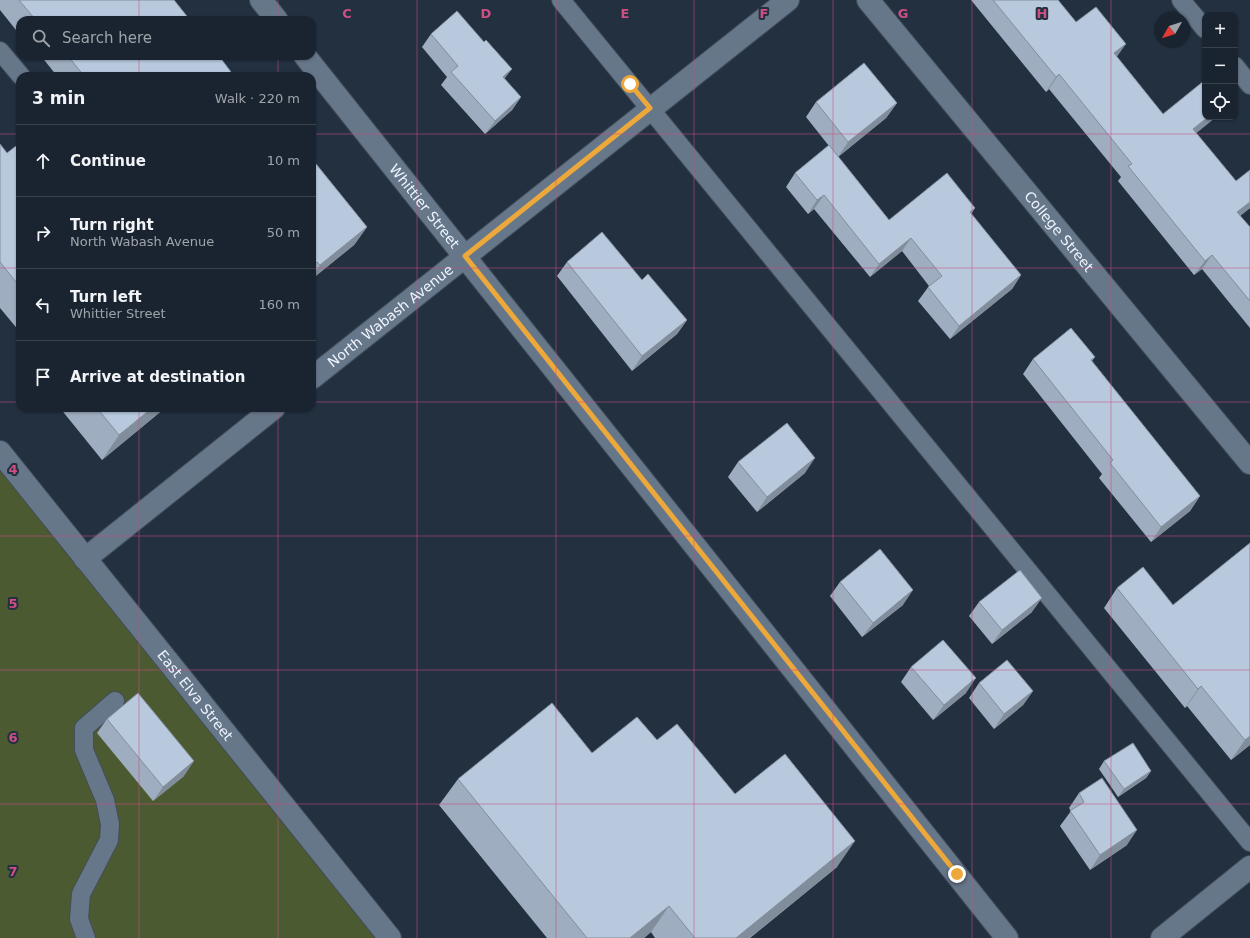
<!DOCTYPE html>
<meta charset="utf-8">
<style>
body{margin:0;font-family:"DejaVu Sans",sans-serif;background:#232c38;color:#f1f3f6}
.controls{position:absolute;right:12px;top:12px;display:grid;overflow:hidden;border-radius:8px;box-shadow:0 1px 3px #0004}
.controls button{width:36px;height:36px;display:grid;place-items:center;padding:0;border:0;border-bottom:1px solid #38414c;background:#1a2430;color:#f1f3f6;font:20px sans-serif}
.compass{position:absolute;left:1154px;top:12px;width:36px;height:36px;border-radius:50%;background:#1a2430;box-shadow:0 1px 3px #0004;rotate:231deg}
.stop{position:absolute;width:12px;height:12px;margin:-9px;border:3px solid #eda83b;border-radius:50%;background:#fff}
.stop.end{background:#eda83b;border-color:#fff;box-shadow:0 1px 4px #0008}
.list{margin:0;padding:0;list-style:none}
h2{display:flex;justify-content:space-between;align-items:center;height:52px;margin:0;padding:0 16px;font-size:17px}
h2 small{font-size:13px;font-weight:400;color:#9fa4ab}
.list li{display:grid;grid-template-columns:26px 1fr auto;gap:12px;align-items:center;box-sizing:border-box;height:72px;padding:0 16px;border-top:1px solid #38414c}
.list b{display:block;font-size:15px;white-space:nowrap}
.list p{margin:0;font-size:13px;white-space:nowrap;color:#9fa4ab}
.list em{font-size:13px;font-style:normal;color:#9fa4ab}
.icon{flex:none;width:22px;height:22px;fill:none;stroke:currentColor;stroke-width:2;stroke-linecap:round;stroke-linejoin:round}
.map{position:relative;flex:none;width:1250px;height:938px;overflow:hidden}
.search{position:absolute;background:#1a2430;box-shadow:0 1px 3px #0004;left:16px;top:16px;width:300px;height:44px;display:flex;align-items:center;gap:10px;box-sizing:border-box;padding:0 14px;border-radius:12px;color:#9fa4ab;font-size:15px}
.panel{position:absolute;background:#1a2430;box-shadow:0 1px 3px #0004;left:16px;top:72px;width:300px;height:340px;border-radius:12px}
.map>svg:first-child{display:block}
</style>
<div class="map">
<svg width="1250" height="938" viewBox="0 0 1250 938">
<rect width="100%" height="100%" fill="#223040"/>
<!-- green -->
<path fill="#4c5a32" d="M0 454 389 938H0Z"/>
<g fill="none" stroke-linecap="round" stroke-linejoin="round">
<defs>
<g id="service">
<path d="M561 0 1250 842"/>
<path d="M1181 0 1205 29"/>
<path d="M0 51 21 76"/>
<path d="M1235 66 1250 85"/>
<path d="M86 938 79 919 81 894 109 840 110 824 105 800 84 750V728L115 701"/>
</g>
<g id="minor">
<path d="M261 0 277 20"/>
<path id="s1" d="M868 0 1250 463"/>
<path id="s2" d="M305 56 1007 938"/>
<path id="s3" d="M312 378 788 0"/>
<path d="M85 559 274 408"/>
<path d="M1162 938 1250 867"/>
</g>
<g id="tertiary">
<path id="s4" d="M0 452 390 938"/>
</g>
</defs>
<!-- service casing -->
<use href="#service" stroke="#414d5a" stroke-width="20"/>
<!-- minor casing -->
<use href="#minor" stroke="#414d5a" stroke-width="24"/>
<!-- tertiary casing -->
<use href="#tertiary" stroke="#414d5a" stroke-width="24"/>
<!-- service -->
<use href="#service" stroke="#67778a" stroke-width="18"/>
<!-- minor -->
<use href="#minor" stroke="#67778a" stroke-width="22"/>
<!-- tertiary -->
<use href="#tertiary" stroke="#67778a" stroke-width="22"/>
</g>
<!-- wall -->
<g fill="#9eadbf">
<path d="M0 0H174L190 20H20V35L0 10Z"/>
<path d="M971 0H1058L1076 22 1117 57 1163 114 1205 117H1216L1196 133 1236 181 1250 170V208L1240 216 1250 227V328L1202 269 1194 275 1118 181 1121 177 1049 89 1046 92Z"/>
<path d="M431 34 505 79 521 97 512 110 485 134 441 85 447 77 422 47Z"/>
<path d="M41 56H219L234 76H57Z"/>
<path d="M816 102 897 103 886 118 838 157 889 220 975 208 971 214 1021 275 1012 289 950 339 918 301 929 286 902 251 870 277 814 209 808 214 786 187 795 173 829 146 806 117Z"/>
<path d="M20 143V332L0 308V144L7 153Z"/>
<path d="M312 159 367 227 354 245 312 279Z"/>
<path d="M567 262 642 280 687 320 677 334 632 371 557 276Z"/>
<path d="M1095 357 1092 361 1200 496 1190 511 1151 542 1099 478 1102 474 1023 374 1033 359Z"/>
<path d="M60 408H165L102 460Z"/>
<path d="M738 462 805 473 757 512 728 477Z"/>
<path d="M1250 543V745L1231 760 1187 706 1185 708 1104 608 1117 588 1173 605Z"/>
<path d="M840 582 903 605 862 637 830 596Z"/>
<path d="M979 602 1032 612 992 644 969 616Z"/>
<path d="M911 667 966 693 933 720 901 682Z"/>
<path d="M979 683 1033 691 1023 705 994 729 969 698Z"/>
<path d="M107 719 184 776 153 801 97 733Z"/>
<path d="M657 740 735 794 837 867 750 938H655L651 932 644 938H547L439 805 458 779Z"/>
<path d="M1104 761 1151 771 1146 778 1118 797 1099 769Z"/>
<path d="M1079 793 1127 845 1090 870 1060 826 1071 811 1069 808Z"/>
</g>
<!-- shaded-wall -->
<g fill="#818d9b">
<path d="M1126 44 1116 58 1114 53Z"/>
<path d="M512 69 502 82 503 77Z"/>
<path d="M1059 74 1049 89 1046 92 1056 77Z"/>
<path d="M521 97 512 110 485 134 495 121Z"/>
<path d="M897 103 886 118 838 157 848 142Z"/>
<path d="M1208 117H1216L1183 144 1193 129Z"/>
<path d="M824 195 814 209 808 214 817 200Z"/>
<path d="M1250 202V208L1227 226 1237 212Z"/>
<path d="M367 227 354 245 312 279V276L320 265Z"/>
<path d="M911 238 902 251 870 277 879 264Z"/>
<path d="M1212 255 1202 269 1194 275 1205 261Z"/>
<path d="M317 262 312 270V266Z"/>
<path d="M1021 275 1012 289 950 339 959 326Z"/>
<path d="M687 320 677 334 632 371 642 356Z"/>
<path d="M152 408H165L102 460 119 435Z"/>
<path d="M815 458 805 473 757 512 767 497Z"/>
<path d="M1200 496 1190 511 1151 542 1161 527Z"/>
<path d="M913 590 903 605 862 637 873 623Z"/>
<path d="M1042 598 1032 612 992 644 1002 630Z"/>
<path d="M976 678 966 693 933 720 944 705Z"/>
<path d="M1201 686 1187 706 1185 708 1198 689Z"/>
<path d="M1033 691 1023 705 994 729 1004 714Z"/>
<path d="M1250 736V745L1231 760 1245 740Z"/>
<path d="M194 761 184 776 153 801 163 787Z"/>
<path d="M1151 771 1146 778 1118 797 1124 789Z"/>
<path d="M1137 830 1127 845 1090 870 1100 855Z"/>
<path d="M855 841 837 867 750 938H736Z"/>
<path d="M669 906 651 932 644 938H630Z"/>
</g>
<!-- building -->
<g fill="#b8c9de" stroke="#818d9b">
<path d="M19 0H174L190 20H40L38 17 35 19Z"/>
<path d="M993 0H1058L1076 22 1096 7 1126 44 1114 53 1163 114 1205 80V117H1208L1193 129 1236 181 1250 170V202L1237 212 1250 227V301L1212 255 1205 261 1128 166 1132 164 1059 74 1056 77Z"/>
<path d="M457 11 484 42 486 40 512 69 503 77 521 97 495 121 451 72 458 66 431 34Z"/>
<path d="M68 56H219L234 76H84Z"/>
<path d="M864 63 897 103 848 142 816 102Z"/>
<path d="M20 143V287L0 262V144L7 153Z"/>
<path d="M829 145 889 220 947 173 975 208 970 212 1021 275 959 326 928 287 942 276 911 238 879 264 824 195 817 200 795 173Z"/>
<path d="M312 159 367 227 320 265 317 262 312 266Z"/>
<path d="M602 232 642 280 648 274 687 320 642 356 567 262Z"/>
<path d="M1071 328 1095 357 1091 360 1200 496 1161 527 1110 463 1113 460 1033 359Z"/>
<path d="M97 408H152L119 435Z"/>
<path d="M787 423 815 458 767 497 738 462Z"/>
<path d="M1250 543V736L1245 740 1201 686 1198 689 1117 588 1143 567 1173 605Z"/>
<path d="M880 549 913 590 873 623 840 582Z"/>
<path d="M1020 570 1042 598 1002 630 979 602Z"/>
<path d="M943 640 976 678 944 705 911 667Z"/>
<path d="M1007 660 1033 691 1004 714 979 683Z"/>
<path d="M138 693 194 761 163 787 107 719Z"/>
<path d="M552 703 592 753 637 717 657 740 677 724 735 794 785 754 855 841 736 938H695L669 906 630 938H587L458 779Z"/>
<path d="M1133 743 1151 771 1124 789 1104 761Z"/>
<path d="M1102 778 1137 830 1100 855 1070 811 1084 802 1079 793Z"/>
</g>
<g fill="none" stroke-linecap="round" stroke-linejoin="round">
<!-- route -->
<path stroke="#eda83b" stroke-width="5" d="M630 84 650 108 465 256 957 874"/>
</g>
<!-- grid -->
<path fill="none" stroke="#cd4f84" stroke-width="1" stroke-opacity="0.55" d="M139 0V20M278 0V20M417 0V938M556 0V938M694 0V938M833 0V938M972 0V938M1111 0V938M139 56V76M278 56V76M0 134H20M312 134H1250M0 268H20M312 268H1250M0 402H20M312 402H1250M139 408V938M278 408V938M0 536H1250M0 670H1250M0 804H1250"/>
<g text-anchor="middle" dominant-baseline="central" stroke-width="4" stroke-linejoin="round" paint-order="stroke">
<!-- street labels -->
<g font-size="14" fill="#edf4fd" stroke="#223040">
<text stroke="none"><textPath href="#s2" startOffset="192">Whittier Street</textPath></text>
<text stroke="none"><textPath href="#s1" startOffset="300">College Street</textPath></text>
<text stroke="none"><textPath href="#s3" startOffset="100">North Wabash Avenue</textPath></text>
<text stroke="none"><textPath href="#s4" startOffset="312">East Elva Street</textPath></text>
</g>
</g>
<g font-size="13" text-anchor="middle" font-weight="bold" fill="#cd4f84" stroke="#223040" stroke-width="4" stroke-linejoin="round" paint-order="stroke">
<text x="347" y="18">C</text>
<text x="486" y="18">D</text>
<text x="625" y="18">E</text>
<text x="764" y="18">F</text>
<text x="903" y="18">G</text>
<text x="1042" y="18">H</text>
<text x="13" y="474">4</text>
<text x="13" y="608">5</text>
<text x="13" y="742">6</text>
<text x="13" y="876">7</text>
</g>
</svg>
<div class="controls">
<button>+</button>
<button>−</button>
<button><svg class="icon" aria-label="locate" viewBox="0 0 24 24"><circle cx="12" cy="12" r="6"/><path d="M12 2v4M12 18v4M2 12h4M18 12h4"/></svg></button>
</div>
<svg class="compass" viewBox="-18 -18 36 36"><path d="M0-13l5 13h-10z" fill="#e53935"/><path d="M0 13l5-13h-10z" fill="#9fa4ab"/></svg>
<div class="stop" style="left:630px;top:84px"></div>
<div class="stop end" style="left:957px;top:874px"></div>
<div class="search"><svg class="icon" aria-label="search" viewBox="0 0 24 24"><circle cx="10" cy="10" r="6"/><path d="M15 15l6 6"/></svg>Search here</div>
<section class="panel">
<h2>3 min<small>Walk · 220 m</small></h2>
<ul class="list">
<li><svg class="icon" aria-label="ahead" viewBox="0 0 24 24"><path d="M12 20V5M6 11l6-6 6 6"/></svg><div><b>Continue</b></div><em>10 m</em></li>
<li><svg class="icon" aria-label="right" viewBox="0 0 24 24"><path d="M7 20v-9h11M14 6l5 5-5 5"/></svg><div><b>Turn right</b><p>North Wabash Avenue</p></div><em>50 m</em></li>
<li><svg class="icon" aria-label="left" viewBox="0 0 24 24"><path d="M17 20v-9H6M10 6l-5 5 5 5"/></svg><div><b>Turn left</b><p>Whittier Street</p></div><em>160 m</em></li>
<li><svg class="icon" aria-label="arrive" viewBox="0 0 24 24"><path d="M6 21V4h12l-3 4 3 4H6"/></svg><div><b>Arrive at destination</b></div></li>
</ul>
</section>
</div>
